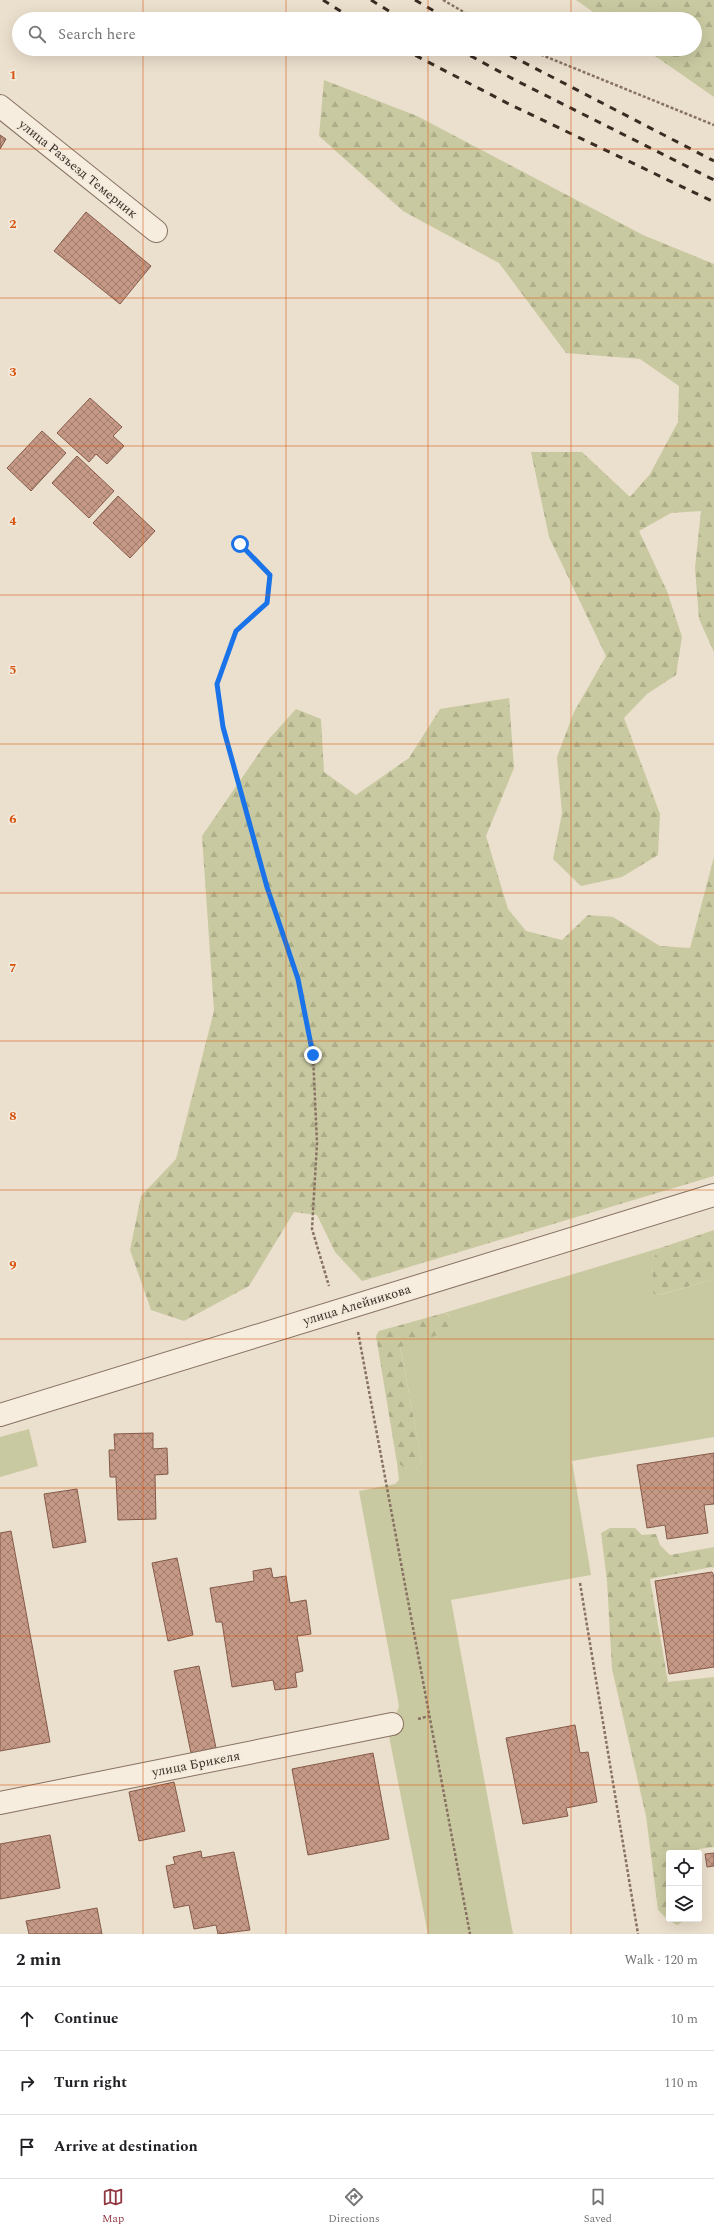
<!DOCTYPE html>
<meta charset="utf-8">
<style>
body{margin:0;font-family:Spectral,serif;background:#f6f6f6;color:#202124}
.controls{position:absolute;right:12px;bottom:12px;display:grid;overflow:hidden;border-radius:4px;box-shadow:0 4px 16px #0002}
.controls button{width:36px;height:36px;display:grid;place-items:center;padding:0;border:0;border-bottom:1px solid #e0e0e0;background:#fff;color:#202124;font:20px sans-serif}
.stop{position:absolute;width:12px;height:12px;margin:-9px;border:3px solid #1a73e8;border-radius:50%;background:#fff}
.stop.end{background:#1a73e8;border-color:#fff;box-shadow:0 1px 4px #0008}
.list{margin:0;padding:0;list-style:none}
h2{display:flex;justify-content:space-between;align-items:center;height:52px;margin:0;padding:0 16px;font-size:17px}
h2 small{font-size:13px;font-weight:400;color:#757577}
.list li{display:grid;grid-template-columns:26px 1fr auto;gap:12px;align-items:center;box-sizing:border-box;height:64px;padding:0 16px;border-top:1px solid #e0e0e0}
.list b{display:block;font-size:15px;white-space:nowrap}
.list em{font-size:13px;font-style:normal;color:#757577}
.icon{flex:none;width:22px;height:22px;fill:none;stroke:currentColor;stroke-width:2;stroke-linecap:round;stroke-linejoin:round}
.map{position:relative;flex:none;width:714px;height:1934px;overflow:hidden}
.search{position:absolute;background:#fff;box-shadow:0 4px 16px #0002;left:12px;right:12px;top:12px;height:44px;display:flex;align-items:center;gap:10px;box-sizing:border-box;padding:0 14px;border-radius:22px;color:#757577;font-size:15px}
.sheet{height:244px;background:#fff}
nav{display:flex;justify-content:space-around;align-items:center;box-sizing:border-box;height:56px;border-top:1px solid #e0e0e0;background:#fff;font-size:11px;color:#757577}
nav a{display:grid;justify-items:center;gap:2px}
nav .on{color:#903742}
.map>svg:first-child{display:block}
</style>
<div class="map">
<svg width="714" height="1934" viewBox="0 0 714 1934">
<defs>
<pattern id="forest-firs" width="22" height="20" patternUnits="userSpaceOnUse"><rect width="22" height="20" fill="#c9c9a1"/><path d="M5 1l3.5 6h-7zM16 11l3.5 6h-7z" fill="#adad8a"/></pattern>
<pattern id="building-cross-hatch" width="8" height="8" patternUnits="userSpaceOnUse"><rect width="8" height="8" fill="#c59986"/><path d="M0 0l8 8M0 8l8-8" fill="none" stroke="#a17d6d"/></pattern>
</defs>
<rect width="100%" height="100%" fill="#ebdfcd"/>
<!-- grass -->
<g fill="#c9c9a1">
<path d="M660 1248C649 1263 653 1276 654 1294L660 1295 714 1279V1437L572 1461 591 1575 451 1600 513 1934H428L389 1736 399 1706 359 1491 395 1484 399 1480 397 1463 407 1469H416L422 1461 400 1346 452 1330 449 1315 444 1313Z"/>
<path d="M29 1429 38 1466 0 1477V1437Z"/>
</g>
<!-- forest -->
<g fill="url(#forest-firs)">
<path d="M576 0H714V97L645 49H695V19H603Z"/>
<path d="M324 80 417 116 643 235 714 264V652L699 619 695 568 701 511 671 513 639 531 667 591 682 637 676 675 647 694 624 718 660 814 658 855 622 877 581 886 553 859 562 813 557 757 574 712 606 656 549 537 531 452H582L630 497 650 474 678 422 679 386 640 359 566 353 499 263 403 211 319 136Z"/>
<path d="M509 698 514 768 486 836 508 909 526 931 562 940 588 915 613 917 660 946 690 948 714 857V1176L362 1281 335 1252 317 1215 294 1212 249 1286 184 1321 151 1310 130 1250 141 1196 176 1159 214 1011 202 836 268 740 296 709 321 719 324 772 356 795 409 758 440 709Z"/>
<path d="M714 1230V1279L659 1295 654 1294 650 1286C657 1271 646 1266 660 1248Z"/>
<path d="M444 1313C452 1316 453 1322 453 1330L400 1347 422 1461 416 1469H407L397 1463 376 1336 379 1331Z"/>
<path d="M610 1528H635L642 1535 656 1534 660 1545 670 1555 714 1547V1568L712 1567 650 1579 668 1682 714 1677V1847L699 1849 697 1853H669V1919H688L677 1925 667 1919 658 1910 646 1816 612 1669 607 1581 601 1533Z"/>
</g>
<!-- building -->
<g fill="url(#building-cross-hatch)" stroke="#845a4a">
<path d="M0 135 6 139 0 149Z"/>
<path d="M86 212 151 266 120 304 54 251Z"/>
<path d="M90 398 122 427 113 436 124 446 107 464 96 454 89 462 57 433Z"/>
<path d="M42 431 66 453 31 491 7 468Z"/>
<path d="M77 456 114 491 89 518 52 483Z"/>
<path d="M118 496 155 531 130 558 93 523Z"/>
<path d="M153 1433V1449L167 1448 168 1474 155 1475 156 1519 118 1520 116 1477H110L109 1450H115L114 1434Z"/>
<path d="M714 1453V1504L704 1505 708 1533 667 1539 665 1525 647 1528 637 1465Z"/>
<path d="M77 1489 86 1542 53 1548 44 1494Z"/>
<path d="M11 1531 50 1742 0 1751V1533Z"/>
<path d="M177 1558 193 1635 168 1641 152 1563Z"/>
<path d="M271 1568 273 1578 286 1576 290 1603 306 1600 311 1634 297 1636 303 1671 295 1673 297 1687 275 1690 273 1680 232 1687 222 1622H216L210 1588 254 1581 253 1571Z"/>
<path d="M712 1572 714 1576V1667L669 1674 655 1581Z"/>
<path d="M199 1666 216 1748 191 1753 174 1671Z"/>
<path d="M575 1725 580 1753 588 1752 597 1802 566 1808 568 1816 523 1824 506 1738Z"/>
<path d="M373 1753 389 1839 308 1855 292 1769Z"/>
<path d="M174 1782 185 1831 139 1841 129 1792Z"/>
<path d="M50 1835 60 1888 0 1899V1844Z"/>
<path d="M201 1851 202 1858 234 1852 250 1930 218 1934 216 1925 194 1929 189 1905 174 1908 166 1866 175 1864 173 1857Z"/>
<path d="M714 1853V1866L707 1867 705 1854Z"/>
<path d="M97 1908 102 1934H29L26 1921Z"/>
</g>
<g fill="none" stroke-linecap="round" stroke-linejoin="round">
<defs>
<g id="street">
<path d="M0 106 156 231"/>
<path d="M0 1415 714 1195"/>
<path d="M0 1803 392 1724"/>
</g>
</defs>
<!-- street casing -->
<use href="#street" stroke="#877162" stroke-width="24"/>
<!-- path -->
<g stroke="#877162" stroke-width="2.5" stroke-dasharray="3 2" stroke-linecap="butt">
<path d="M443 0 476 19"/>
<path d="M527 49 714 125"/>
<path d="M240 544 269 575 267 603 236 631 217 684 223 727 267 887 298 979 313 1055 317 1143 312 1229 329 1286"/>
<path d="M358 1332 470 1934"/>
<path d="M580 1583 638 1934"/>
<path d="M418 1719 429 1716"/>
</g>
<!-- street -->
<use href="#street" stroke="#f6eddf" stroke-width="22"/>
<!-- rail -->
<g stroke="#3a2c23" stroke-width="3" stroke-dasharray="7 7" stroke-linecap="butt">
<path d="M323 0 353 19"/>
<path d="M371 0 402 19"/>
<path d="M415 0 448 19"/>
<path d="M403 49 509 104 714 202"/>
<path d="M458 49 515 80 714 180"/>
<path d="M498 49 714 161"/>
</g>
</g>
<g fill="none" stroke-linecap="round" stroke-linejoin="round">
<!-- route -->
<path stroke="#1a73e8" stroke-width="5" d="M240 544 270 575 267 603 236 631 217 684 223 727 267 887 298 979 313 1055"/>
</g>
<!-- grid -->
<path fill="none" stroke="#d7540e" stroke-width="1" stroke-opacity="0.55" d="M143 0V19M286 0V19M428 0V19M571 0V19M143 49V1934M286 49V1934M428 49V1934M571 49V1934M0 149H714M0 298H714M0 446H714M0 595H714M0 744H714M0 893H714M0 1041H714M0 1190H714M0 1339H714M0 1488H714M0 1636H714M0 1785H714"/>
<g text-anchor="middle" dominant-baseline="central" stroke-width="3.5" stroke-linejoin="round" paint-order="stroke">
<!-- street labels -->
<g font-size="13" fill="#3a2c23" stroke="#f3eadc">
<text transform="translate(78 169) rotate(39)">улица Разъезд Темерник</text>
<text transform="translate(357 1305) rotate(-17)">улица Алейникова</text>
<text transform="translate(196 1764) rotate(-11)">улица Брикеля</text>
</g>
</g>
<g font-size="13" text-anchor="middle" font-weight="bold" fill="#d7540e" stroke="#f3eadc" stroke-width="3.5" stroke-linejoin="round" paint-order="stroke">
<text x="13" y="79">1</text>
<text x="13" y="228">2</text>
<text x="13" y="376">3</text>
<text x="13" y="525">4</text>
<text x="13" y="674">5</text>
<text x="13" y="823">6</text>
<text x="13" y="972">7</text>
<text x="13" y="1120">8</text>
<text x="13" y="1269">9</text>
</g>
</svg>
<div class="controls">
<button><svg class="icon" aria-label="locate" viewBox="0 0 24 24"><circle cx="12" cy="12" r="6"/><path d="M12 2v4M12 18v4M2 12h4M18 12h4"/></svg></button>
<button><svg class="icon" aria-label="layers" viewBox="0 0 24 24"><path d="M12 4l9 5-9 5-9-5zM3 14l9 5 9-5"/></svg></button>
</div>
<div class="stop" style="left:240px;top:544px"></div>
<div class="stop end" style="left:313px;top:1055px"></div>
<div class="search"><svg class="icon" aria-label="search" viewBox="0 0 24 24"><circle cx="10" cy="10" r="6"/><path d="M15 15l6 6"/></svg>Search here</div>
</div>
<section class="sheet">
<h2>2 min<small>Walk · 120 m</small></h2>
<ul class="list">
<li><svg class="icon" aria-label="ahead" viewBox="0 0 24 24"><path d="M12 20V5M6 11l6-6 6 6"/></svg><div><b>Continue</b></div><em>10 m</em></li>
<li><svg class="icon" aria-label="right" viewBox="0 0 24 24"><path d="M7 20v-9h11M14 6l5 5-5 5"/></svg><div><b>Turn right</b></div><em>110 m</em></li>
<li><svg class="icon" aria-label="arrive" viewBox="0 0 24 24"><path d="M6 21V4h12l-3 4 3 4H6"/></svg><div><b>Arrive at destination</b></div></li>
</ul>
</section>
<nav>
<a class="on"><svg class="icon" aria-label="map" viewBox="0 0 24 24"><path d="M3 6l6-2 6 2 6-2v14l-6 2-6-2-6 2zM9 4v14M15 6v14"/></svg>Map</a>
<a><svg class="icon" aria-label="directions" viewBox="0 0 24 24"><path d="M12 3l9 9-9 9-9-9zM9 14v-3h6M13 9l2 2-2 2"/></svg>Directions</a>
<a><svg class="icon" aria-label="saved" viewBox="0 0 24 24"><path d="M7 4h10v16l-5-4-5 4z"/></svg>Saved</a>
</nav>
